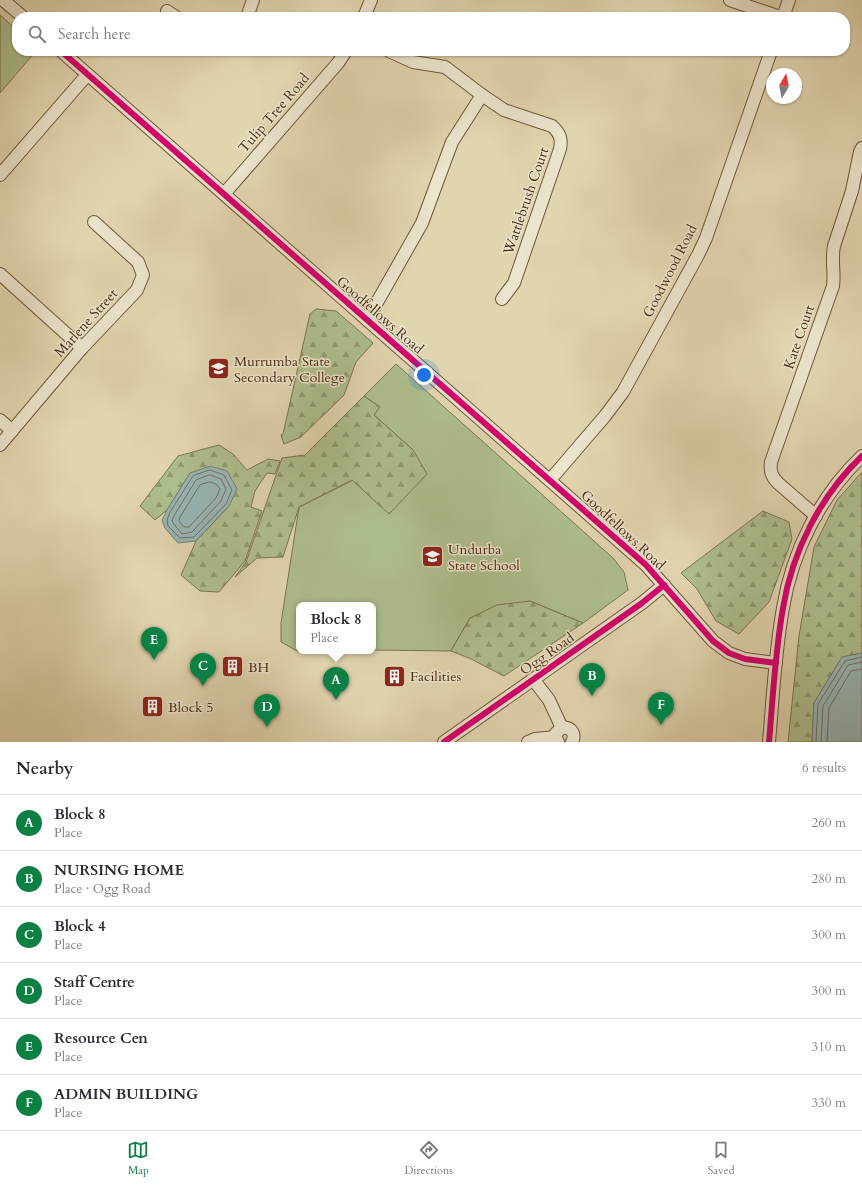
<!DOCTYPE html>
<meta charset="utf-8">
<style>
body{margin:0;font-family:Cardo,serif;background:#f2f2f3;color:#2b2b33}
.compass{position:absolute;left:766px;top:68px;width:36px;height:36px;border-radius:50%;background:#fff;box-shadow:0 1px 3px #0004;rotate:10deg}
.you{position:absolute;left:424px;top:375px;width:14px;height:14px;margin:-10px;border:3px solid #fff;border-radius:50%;background:#1a73e8;box-shadow:0 0 0 6px #1a73e833}
.badge{display:grid;place-items:center;width:26px;height:26px;border-radius:50%;background:#0b8043;color:#fff;font-size:13px;font-weight:700}
.pin{position:absolute;translate:-50% -33px;filter:drop-shadow(0 1px 2px #0008)}
.pin::after{content:'';position:absolute;top:21px;width:14px;height:12px;background:inherit;clip-path:polygon(0 0,100% 0,50% 100%)}
.popup{position:absolute;left:296px;top:602px;width:80px;height:52px;box-sizing:border-box;display:grid;place-content:center;border-radius:8px;background:#fff;filter:drop-shadow(0 1px 3px #0005);font-size:13px;white-space:nowrap;color:#7c7c81}
.popup b{font-size:15px;color:#2b2b33}
.popup::after{content:'';position:absolute;left:50%;top:100%;margin-left:-8px;border:8px solid transparent;border-top-color:#fff}
.list{margin:0;padding:0;list-style:none}
h2{display:flex;justify-content:space-between;align-items:center;height:52px;margin:0;padding:0 16px;font-size:17px}
h2 small{font-size:13px;font-weight:400;color:#7c7c81}
.list li{display:grid;grid-template-columns:26px 1fr auto;gap:12px;align-items:center;box-sizing:border-box;height:56px;padding:0 16px;border-top:1px solid #e1e1e2}
.list b{display:block;font-size:15px;white-space:nowrap}
.list p{margin:0;font-size:13px;white-space:nowrap;color:#7c7c81}
.list em{font-size:13px;font-style:normal;color:#7c7c81}
.icon{flex:none;width:22px;height:22px;fill:none;stroke:currentColor;stroke-width:2;stroke-linecap:round;stroke-linejoin:round}
.map{position:relative;flex:none;width:862px;height:742px;overflow:hidden}
.search{position:absolute;background:#fff;box-shadow:0 1px 3px #0004;left:12px;right:12px;top:12px;height:44px;display:flex;align-items:center;gap:10px;box-sizing:border-box;padding:0 14px;border-radius:16px;color:#7c7c81;font-size:15px}
.sheet{height:388px;background:#fff}
nav{display:flex;justify-content:space-around;align-items:center;box-sizing:border-box;height:56px;border-top:1px solid #e1e1e2;background:#fff;font-size:11px;color:#7c7c81}
nav a{display:grid;justify-items:center;gap:2px}
nav .on{color:#0b8043}
.map>svg:first-child{display:block}
</style>
<div class="map">
<svg width="862" height="742" viewBox="0 0 862 742">
<defs>
<pattern id="forest-firs" width="22" height="20" patternUnits="userSpaceOnUse"><rect width="22" height="20" fill="#aebe8e"/><path d="M5 1l3.5 6h-7zM16 11l3.5 6h-7z" fill="#909b73"/></pattern>
</defs>
<rect width="100%" height="100%" fill="#e1d5b0"/>
<filter id="stains"><feTurbulence type="fractalNoise" baseFrequency=".005" numOctaves="4"/><feColorMatrix values="0 0 0 0 .2 0 0 0 0 .09 0 0 0 0 .02 0 0 0 .5 -.17"/></filter>
<radialGradient id="worn" r=".72"><stop offset=".6" stop-color="#630" stop-opacity="0"/><stop offset="1" stop-color="#630" stop-opacity=".3"/></radialGradient>
<!-- green -->
<g fill="#aebe8e" stroke="#7c7450">
<path d="M0 15 17 30V51H36L0 93Z"/>
<path d="M396 364 613 558 624 572 628 590 583 623 530 601 470 618 451 651 373 650V605H299V651H341L299 652 281 642V623L299 507 413 450 374 415 379 407 364 396Z"/>
</g>
<!-- forest -->
<g fill="url(#forest-firs)" stroke="#7c7450">
<path d="M316 309 336 311 373 343 356 362 344 395 301 437 284 444 281 435 283 434 310 314Z"/>
<path d="M364 396 380 407 374 415 413 450 427 474 389 514 352 480 299 507 283 557 257 558 235 577 246 562 282 458 305 455Z"/>
<path d="M219 445 233 454 247 470 268 459 280 461 275 474 267 473 255 491 251 507 262 511 245 561 219 592 200 591 181 575 196 541 229 506 190 473 167 510 155 520 140 506 178 456Z"/>
<path d="M862 472V653L842 657 814 703 812 742H788L799 636 814 547 837 500Z"/>
<path d="M763 511 789 522 792 539 769 602 739 634 716 621 697 589 681 573Z"/>
<path d="M530 601 583 623 504 676 469 658 451 651 470 618 497 605Z"/>
</g>
<!-- water -->
<g fill="#98b6b5" stroke="#787e73">
<path d="M210 466 227 471 237 489 229 506 196 541 178 543 165 528 162 520 167 510 190 473Z"/>
<path d="M862 653V742H812L814 703 842 657Z"/>
</g>
<g fill="none" stroke-linecap="round" stroke-linejoin="round">
<!-- shore -->
<g stroke="#707063" stroke-width="1">
<path d="M210 470 224 475 232 490 226 504 194 537 180 538 168 526 167 520 170 512 193 476Z"/>
<path d="M210 475 221 479 226 489 221 501 192 532 182 534 173 523 172 520 175 514 196 480Z"/>
<path d="M210 482 216 484 220 489 216 498 189 527H184L179 521 180 517 200 485Z"/>
<path d="M816 742 818 704 845 661 862 657"/>
<path d="M821 742 823 706 848 665 862 662"/>
<path d="M827 742 829 708 851 671 862 669"/>
</g>
<defs>
<g id="minor">
<path d="M3 0 23 17"/>
<path d="M730 0 780 17"/>
<path d="M167 11 176 17"/>
<path d="M247 17 253 0"/>
<path d="M364 17 371 0"/>
<path d="M783 17 789 0"/>
<path d="M61 51 646 565 713 641 729 653 745 659 776 663"/>
<path d="M389 51 413 62 445 67 482 95 504 110 552 126C560 133 562 139 560 149L514 283 502 299"/>
<path d="M0 175 87 75"/>
<path d="M224 194 338 63 346 51"/>
<path d="M0 274 82 348"/>
<path d="M367 320 422 223 452 142 482 95"/>
<path d="M0 420 12 431"/>
<path d="M0 445 82 348 137 290 143 275 138 262 94 222"/>
<path d="M550 480 605 416 623 392 698 255 706 238 771 51"/>
<path d="M816 516 778 483C771 476 770 471 771 462L833 286C835 273 831 260 834 246L852 191 860 152 862 148"/>
<path d="M533 679 549 700 562 728"/>
<path d="M444 742 642 603 664 585"/>
<path d="M528 742 535 739 556 737"/>
<path d="M558 742 556 738V733L563 727C572 728 576 734 572 742"/>
<path d="M769 742C773 697 775 652 783 608 792 552 820 496 862 456"/>
</g>
</defs>
<!-- minor casing -->
<use href="#minor" stroke="#6f5539" stroke-width="14"/>
<!-- minor -->
<use href="#minor" stroke="#ece4cc" stroke-width="12"/>
<defs>
<g id="cycleway">
<path d="M61 51 646 565 713 641 729 653 745 659 776 663"/>
<path d="M444 742 642 603 664 585"/>
<path d="M769 742C773 697 775 652 783 608 792 552 820 496 862 456"/>
</g>
</defs>
<!-- cycleway casing -->
<use href="#cycleway" stroke="#ece4cc" stroke-width="8"/>
<!-- cycleway -->
<use href="#cycleway" stroke="#d6006c" stroke-width="6"/>
</g>
<!-- icons -->
<defs>
<symbol id="university-square" viewBox="-11 -11 22 22"><rect x="-9" y="-9" width="18" height="18" rx="4" fill="#8f2418" stroke="#ece4cc"/><path d="M0-5L7-2L0 1L-7-2ZM-4 1L0 2.5L4 1V4Q0 6-4 4Z" fill="#fff"/></symbol>
<symbol id="school-square" viewBox="-11 -11 22 22"><rect x="-9" y="-9" width="18" height="18" rx="4" fill="#8f2418" stroke="#ece4cc"/><path d="M0-5L7-2L0 1L-7-2ZM-4 1L0 2.5L4 1V4Q0 6-4 4Z" fill="#fff"/></symbol>
<symbol id="building-square" viewBox="-11 -11 22 22"><rect x="-9" y="-9" width="18" height="18" rx="4" fill="#8f2418" stroke="#ece4cc"/><path d="M-4-6H4V6H1V3H-1V6H-4ZM-2.5-4.3h1.7v1.8h-1.7ZM.8-4.3h1.7v1.8H.8ZM-2.5-1h1.7V.8h-1.7ZM.8-1h1.7V.8H.8Z" fill="#fff"/></symbol>
</defs>
<g fill-rule="evenodd">
<use href="#university-square" x="206" y="356" width="25" height="25"/>
<use href="#school-square" x="420" y="544" width="25" height="25"/>
<use href="#building-square" x="220" y="654" width="25" height="25"/>
<use href="#building-square" x="382" y="664" width="25" height="25"/>
<use href="#building-square" x="140" y="694" width="25" height="25"/>
</g>
<g text-anchor="middle" dominant-baseline="central" stroke-width="3" stroke-linejoin="round" paint-order="stroke">
<!-- street labels -->
<g font-size="14" fill="#492a11" stroke="#ece4cc">
<text transform="translate(274 113) rotate(-49)">Tulip Tree Road</text>
<text transform="translate(526 201) rotate(-71)">Wattlebrush Court</text>
<text transform="translate(670 271) rotate(-63)">Goodwood Road</text>
<text transform="translate(380 315) rotate(41)">Goodfellows Road</text>
<text transform="translate(86 323) rotate(-48)">Marlene Street</text>
<text transform="translate(799 337) rotate(-71)">Kate Court</text>
<text transform="translate(623 530) rotate(43)">Goodfellows Road</text>
<text transform="translate(547 654) rotate(-35)">Ogg Road</text>
</g>
<!-- poi labels -->
<g font-size="14" fill="#492a11" stroke="#ece4cc" text-anchor="start">
<text x="234" y="361">Murrumba State<tspan x="234" dy="16">Secondary College</tspan></text>
<text x="448" y="549">Undurba<tspan x="448" dy="16">State School</tspan></text>
<text x="248" y="667">BH</text>
<text x="410" y="676">Facilities</text>
<text x="168" y="707">Block 5</text>
</g>
</g>
<rect width="100%" height="100%" filter="url(#stains)"/>
<rect width="100%" height="100%" fill="url(#worn)"/>
</svg>
<svg class="compass" viewBox="-18 -18 36 36"><path d="M0-13l5 13h-10z" fill="#e53935"/><path d="M0 13l5-13h-10z" fill="#7c7c81"/></svg>
<div class="you"></div>
<div class="pin badge" style="left:336px;top:700px">A</div>
<div class="popup"><b>Block 8</b>Place</div>
<div class="pin badge" style="left:592px;top:696px">B</div>
<div class="pin badge" style="left:203px;top:686px">C</div>
<div class="pin badge" style="left:267px;top:727px">D</div>
<div class="pin badge" style="left:154px;top:660px">E</div>
<div class="pin badge" style="left:661px;top:725px">F</div>
<div class="search"><svg class="icon" aria-label="search" viewBox="0 0 24 24"><circle cx="10" cy="10" r="6"/><path d="M15 15l6 6"/></svg>Search here</div>
</div>
<section class="sheet">
<h2>Nearby<small>6 results</small></h2>
<ul class="list">
<li><span class="badge">A</span><div><b>Block 8</b><p>Place</p></div><em>260 m</em></li>
<li><span class="badge">B</span><div><b>NURSING HOME</b><p>Place · Ogg Road</p></div><em>280 m</em></li>
<li><span class="badge">C</span><div><b>Block 4</b><p>Place</p></div><em>300 m</em></li>
<li><span class="badge">D</span><div><b>Staff Centre</b><p>Place</p></div><em>300 m</em></li>
<li><span class="badge">E</span><div><b>Resource Cen</b><p>Place</p></div><em>310 m</em></li>
<li><span class="badge">F</span><div><b>ADMIN BUILDING</b><p>Place</p></div><em>330 m</em></li>
</ul>
</section>
<nav>
<a class="on"><svg class="icon" aria-label="map" viewBox="0 0 24 24"><path d="M3 6l6-2 6 2 6-2v14l-6 2-6-2-6 2zM9 4v14M15 6v14"/></svg>Map</a>
<a><svg class="icon" aria-label="directions" viewBox="0 0 24 24"><path d="M12 3l9 9-9 9-9-9zM9 14v-3h6M13 9l2 2-2 2"/></svg>Directions</a>
<a><svg class="icon" aria-label="saved" viewBox="0 0 24 24"><path d="M7 4h10v16l-5-4-5 4z"/></svg>Saved</a>
</nav>
